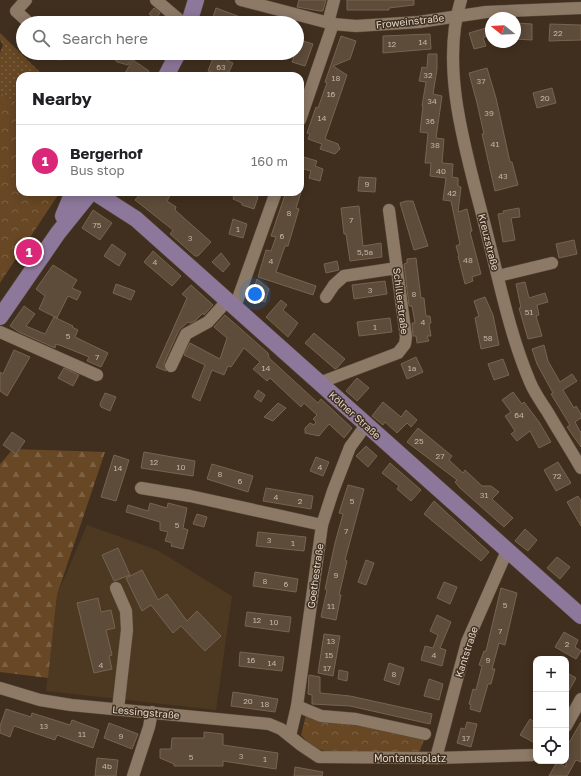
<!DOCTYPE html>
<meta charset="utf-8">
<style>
body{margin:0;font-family:"Golos Text",sans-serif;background:#f2f2f2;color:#202124}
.controls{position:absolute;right:12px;bottom:12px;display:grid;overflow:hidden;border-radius:8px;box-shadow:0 2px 10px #0003}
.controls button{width:36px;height:36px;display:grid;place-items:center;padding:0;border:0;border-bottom:1px solid #e0e0e0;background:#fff;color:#202124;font:20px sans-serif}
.compass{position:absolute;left:485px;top:12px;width:36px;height:36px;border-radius:50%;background:#fff;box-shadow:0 2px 10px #0003;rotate:288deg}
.you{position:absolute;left:255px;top:294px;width:14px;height:14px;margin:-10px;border:3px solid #fff;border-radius:50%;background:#1a73e8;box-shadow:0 0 0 6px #1a73e833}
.badge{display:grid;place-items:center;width:26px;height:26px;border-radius:50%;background:#db2777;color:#fff;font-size:13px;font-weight:700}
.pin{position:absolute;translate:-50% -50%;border:2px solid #fff;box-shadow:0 1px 4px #0006}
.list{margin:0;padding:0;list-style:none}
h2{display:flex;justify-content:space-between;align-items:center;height:52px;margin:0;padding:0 16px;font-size:17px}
h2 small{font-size:13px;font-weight:400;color:#757577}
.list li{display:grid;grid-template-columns:26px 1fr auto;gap:12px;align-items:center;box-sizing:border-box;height:72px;padding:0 16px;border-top:1px solid #e0e0e0}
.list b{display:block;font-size:15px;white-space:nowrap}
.list p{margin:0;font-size:13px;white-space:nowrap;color:#757577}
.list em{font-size:13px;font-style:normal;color:#757577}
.icon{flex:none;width:22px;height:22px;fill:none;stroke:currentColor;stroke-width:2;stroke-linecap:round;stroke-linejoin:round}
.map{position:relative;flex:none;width:581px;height:776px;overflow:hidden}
.search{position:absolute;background:#fff;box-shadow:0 2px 10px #0003;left:16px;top:16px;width:288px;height:44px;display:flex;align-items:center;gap:10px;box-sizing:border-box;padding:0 14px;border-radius:22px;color:#757577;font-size:15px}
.panel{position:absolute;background:#fff;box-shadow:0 2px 10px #0003;left:16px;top:72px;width:288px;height:124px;border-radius:12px}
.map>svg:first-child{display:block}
</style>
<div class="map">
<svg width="581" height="776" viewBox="0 0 581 776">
<defs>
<pattern id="grass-dots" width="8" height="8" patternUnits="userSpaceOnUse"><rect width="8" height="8" fill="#674724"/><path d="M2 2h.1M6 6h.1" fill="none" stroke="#7c6143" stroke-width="1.8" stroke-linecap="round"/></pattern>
<pattern id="forest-firs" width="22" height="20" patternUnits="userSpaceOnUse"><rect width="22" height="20" fill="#674724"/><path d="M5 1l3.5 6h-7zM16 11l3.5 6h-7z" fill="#7c6143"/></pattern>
<pattern id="park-crowns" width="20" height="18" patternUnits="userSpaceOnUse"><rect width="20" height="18" fill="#674724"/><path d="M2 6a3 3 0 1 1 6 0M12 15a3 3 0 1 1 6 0" fill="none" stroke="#7c6143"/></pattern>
</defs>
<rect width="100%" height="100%" fill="#402f1e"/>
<!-- built -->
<path fill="#4d3821" d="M87 525 157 550 232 596 216 710 46 691 57 595Z"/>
<!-- grass -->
<path fill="url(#grass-dots)" d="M0 33 44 76H20V106L0 92V53L3 45 0 40Z"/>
<!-- forest -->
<path fill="url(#forest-firs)" d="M13 449 105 452 57 595 48 678 0 672V464Z"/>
<!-- park -->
<g fill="url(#park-crowns)">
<path d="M0 92 20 106V192H60L0 283Z"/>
<path d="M306 715 425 737 419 753 325 751 312 747 301 735Z"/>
</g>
<!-- building -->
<g fill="#5e4c3a" stroke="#766451">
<path d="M299 0H326L323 11H320L297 7Z"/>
<path d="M347 0H414V5L389 8V10H347Z"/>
<path d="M154 8 160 13 156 19 149 14Z"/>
<path d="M216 8 254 22V23H211Z"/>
<path d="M515 23 532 24V40L515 39Z"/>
<path d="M550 24 581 25V40L549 41Z"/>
<path d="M486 28 488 35 483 38 486 46 474 49 469 33Z"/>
<path d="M430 34 431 49 383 53V36Z"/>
<path d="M341 36 356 41 350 59 333 66 347 75 325 139 338 144 340 149 335 154 320 149 322 144 308 139 310 134 307 133 316 107 318 108 327 83 325 82Z"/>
<path d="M300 40 313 44 305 66 292 62Z"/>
<path d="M116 53H136L128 65 117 62 113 58Z"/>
<path d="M215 53H223L222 58 233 63 229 72H227L225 76 208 71Z"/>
<path d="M428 54H437V69L433 94 442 96 436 138 444 139 442 163 453 164 452 177 458 178V186L461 187 458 212 467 209 472 231 470 232 481 274 472 277 473 281 465 284 458 256H459L456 246 460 244 451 201 443 200 446 178 430 176 431 163H425L428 133 420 132 423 106H422L426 82 419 81 422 67 427 68Z"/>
<path d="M133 60 149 71 146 76H123Z"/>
<path d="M487 68 496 98 510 162H512L518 185 495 191 482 134H484L477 103 469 73Z"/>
<path d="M552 88 556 103 537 108 533 93Z"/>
<path d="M300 156 317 161 315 166 323 169 320 181 309 178 311 171 300 168Z"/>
<path d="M359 177 376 178 375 192 358 191Z"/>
<path d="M142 192H172L167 201 176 207 175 210 211 242 198 256H195L170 234 173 230 135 200Z"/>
<path d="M235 192H245L258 197 254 209 242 205V203L233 199Z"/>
<path d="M286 192H301L296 208 299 209 288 246H285L276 272 316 286 313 295 258 277 266 250 271 251 276 237 271 236Z"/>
<path d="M406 201H413L428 246 414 250 400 203Z"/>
<path d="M359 206 363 246 381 243 382 257 350 261 346 234H344L341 208Z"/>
<path d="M519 208 520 217 511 218 515 240 503 242 498 214 504 213 503 211Z"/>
<path d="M93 210 112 223 100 240 82 228Z"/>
<path d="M233 219 247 224 243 238 229 234Z"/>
<path d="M574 240 577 254 559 258 556 244Z"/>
<path d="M112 244 126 254 119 266 104 256Z"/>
<path d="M153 251 181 276 172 286 144 262Z"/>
<path d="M221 253 230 264 223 272 212 262Z"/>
<path d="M416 258 421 298H424L426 316H430L431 323 429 324 431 336H427L429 341 417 343 416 336H413L412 323H415L412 306H409L404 264 407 263V259Z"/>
<path d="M337 261 339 270 326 273 324 264Z"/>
<path d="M53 265 77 280 72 288 81 292 77 300 68 296 57 318 39 309 45 296 36 289Z"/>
<path d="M257 279 269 289 265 302 251 297Z"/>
<path d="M385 281 387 294 354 299 352 285Z"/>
<path d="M525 282 529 298 545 293 548 302 537 305 539 315 536 316 542 336 528 339 519 308H521L516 284Z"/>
<path d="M116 284 135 291 131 300 113 293Z"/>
<path d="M191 285 213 305 204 315 203 313 195 321 190 323 188 322 179 330 164 363 166 371 156 367 187 298 182 294Z"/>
<path d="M485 297 493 315 499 345 481 349 475 318 479 316 474 301Z"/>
<path d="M281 300 287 305 283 310 298 323 288 337 266 317Z"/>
<path d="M24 306 35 314 26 326 45 334 54 317 73 326 72 327 78 330 75 337 108 353 101 367 87 361 89 357 62 346 56 344 55 348 19 332 10 326Z"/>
<path d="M225 315 268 353 269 358 318 403 321 399 352 428 344 438 329 424 319 436 305 433V428L310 423 314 425 316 422 313 419 317 415 304 403 301 407 270 378 267 381 253 369 260 362 244 348 231 367 228 366 224 375 212 370 200 401 192 397 205 365 184 355 190 343 220 359 227 338 214 327Z"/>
<path d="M390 318 392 332 359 336 357 322Z"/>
<path d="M314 333 345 359 337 368 335 369 305 343Z"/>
<path d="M544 345 548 361 560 382 572 374 577 381 563 390 574 408 576 406 581 414V418L575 422 581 433V447L567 427 570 425 551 394 553 393 537 364 532 349Z"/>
<path d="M14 350 30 357 7 396 0 391V372L3 374Z"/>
<path d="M416 357 423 372 407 379 401 364Z"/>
<path d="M503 359 509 375 494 380 488 364Z"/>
<path d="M64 368 79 375 73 386 58 378Z"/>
<path d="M357 378 369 388 357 401 346 391Z"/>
<path d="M258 390 265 395 261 402 254 397Z"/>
<path d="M513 392 522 404 524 402 539 422 551 442 539 448 530 431 517 441 511 434 515 431 505 416 511 412 502 400Z"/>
<path d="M105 393 116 397 110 411 101 407 100 404Z"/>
<path d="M383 402 401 417 406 410 417 420 411 427 407 423 397 433 385 422 383 425 372 416Z"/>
<path d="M278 403 286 408 273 421 264 417Z"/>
<path d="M418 428 452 456 449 460 463 473 465 470 482 486H491L499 492 492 499 513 518 504 527 460 488 455 482 457 480 407 442Z"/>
<path d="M12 432 25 441 16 454 3 445Z"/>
<path d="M366 446 377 456 368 467 356 456Z"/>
<path d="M144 452 195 461 193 476 141 468Z"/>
<path d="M114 455 129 460 116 501 101 497Z"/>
<path d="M316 457 329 462 323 476 310 471Z"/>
<path d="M558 462 571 483 556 491 544 470Z"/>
<path d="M390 463 421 490 411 501 397 489 399 486 382 473Z"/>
<path d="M212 464 253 476 248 492 207 479Z"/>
<path d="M348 485 364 489 345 560 347 561 339 595H341L336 620 321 617 327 590 325 589 335 543 343 514 339 513Z"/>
<path d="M266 488 313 496 311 509 263 501Z"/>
<path d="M578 496 581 501V526L567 502Z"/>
<path d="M434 501 489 552 481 561 424 514Z"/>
<path d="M150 503 167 508 168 503 187 508 183 528 188 530 183 549 171 546 172 543 165 541 168 532 160 530V522L126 512 128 505 148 511Z"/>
<path d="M197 514 207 517 204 527 193 524Z"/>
<path d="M525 529 537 540 528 551 515 541Z"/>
<path d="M258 532 306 537 304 551 256 546Z"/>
<path d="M118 548 130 575 114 581 102 555Z"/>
<path d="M557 557 570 567 560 579 547 568Z"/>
<path d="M366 560 374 563 366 585 358 582Z"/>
<path d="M142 570 158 600 167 594 187 621 197 611 221 636 205 651 181 626 173 633 151 605 142 611 126 578Z"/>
<path d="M255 572 298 579 296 592 253 586Z"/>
<path d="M444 582 457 587 450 604 437 598Z"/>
<path d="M501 588 517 593 505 645 499 643 492 669H495L491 684H488L480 712 470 709 471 705 469 704 473 689 476 690 482 666 479 665 484 651H486Z"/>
<path d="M98 598 101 612 111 610 115 628 106 630 112 655 109 656 112 669 94 673 77 603Z"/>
<path d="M247 612 291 617 289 632 245 626Z"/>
<path d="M437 615 451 622 440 648 446 650 442 666 421 660 425 646 433 648 438 635 430 631Z"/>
<path d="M564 632 578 640 575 647 581 651 576 659 555 647Z"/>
<path d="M324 634 340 636 333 676 318 673Z"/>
<path d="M240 652 284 657 282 671 239 666Z"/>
<path d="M389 663 404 668 399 685 384 680Z"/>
<path d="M339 670 348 672 347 681 338 679Z"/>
<path d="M566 672 576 678 566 696Z"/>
<path d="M309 675 320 677V693L350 696 432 714 430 724 350 706 312 704V695L308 694Z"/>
<path d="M429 679 443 684 439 700 424 696Z"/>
<path d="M233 692 278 699 275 712 231 706Z"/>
<path d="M6 709 31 717 32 713 70 725 72 720 99 730 93 748 57 735 55 740 14 726 10 737 0 733V726Z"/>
<path d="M530 719 536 723V736L533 742 520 735Z"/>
<path d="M467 722 477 724 471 747 457 743 461 728 465 729Z"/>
<path d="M581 722V762L576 760 567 776H549L557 762 566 767V748Z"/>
<path d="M109 723 138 734 132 749 104 738Z"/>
<path d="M204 732 223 734V745L278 753 276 769 223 761V766H174V764L160 758V749H171L172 738H204Z"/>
<path d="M97 758 118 760 116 776H95Z"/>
<path d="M295 767 323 772 322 776H294Z"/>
</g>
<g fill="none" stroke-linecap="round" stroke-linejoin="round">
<defs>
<g id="minor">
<path d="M26 0 16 11 29 23"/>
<path d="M156 0 183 23"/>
<path d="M241 0 333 24 356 26 419 22 486 12 581 8"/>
<path d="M461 0C438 72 470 164 487 234 500 284 510 335 530 382 534 392 541 402 547 411 558 430 570 449 581 468"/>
<path d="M328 23 334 0"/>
<path d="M57 53 59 54"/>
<path d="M300 120 333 24"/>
<path d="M498 276 552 263"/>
<path d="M326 297 334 285 344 276 397 268"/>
<path d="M235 307 276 192"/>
<path d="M0 332 97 375"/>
<path d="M171 366 186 334 208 322 227 301"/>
<path d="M319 383 398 353 405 344 406 337 389 210"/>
<path d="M141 488 190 496 322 525"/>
<path d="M116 588 126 611 127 630 118 709"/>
<path d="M0 688 40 700 71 705 269 724 281 729 301 745 319 757 436 758 536 755"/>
<path d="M297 706 321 716 356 719 425 734"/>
<path d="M566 726 581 699"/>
<path d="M290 736 297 706 322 525 333 491 350 447 366 425"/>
<path d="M436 758 467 642 507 551"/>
<path d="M133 776 149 727 152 712"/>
</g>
<g id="major">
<path d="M189 23 196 0"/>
<path d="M166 76 178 53"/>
<path d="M97 194 136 219 581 616"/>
<path d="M63 216 73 192"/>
<path d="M0 317 58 233 87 197"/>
</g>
</defs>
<!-- minor casing -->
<use href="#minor" stroke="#5a4d3e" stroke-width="13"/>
<!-- major casing -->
<use href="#major" stroke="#5a4d3e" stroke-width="17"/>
<!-- minor -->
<use href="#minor" stroke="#8c7966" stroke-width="12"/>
<!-- major -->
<use href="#major" stroke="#8d789b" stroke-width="16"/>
</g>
<g text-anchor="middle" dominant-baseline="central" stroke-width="3" stroke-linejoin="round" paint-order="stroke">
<!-- number labels -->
<g font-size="8" fill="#c0b4a8">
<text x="558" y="33">22</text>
<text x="423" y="42">14</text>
<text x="392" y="44">12</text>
<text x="221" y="67">63</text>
<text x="428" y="75">32</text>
<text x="336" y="78">18</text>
<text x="481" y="81">37</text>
<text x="331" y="94">16</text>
<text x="545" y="98">20</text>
<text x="432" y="101">34</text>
<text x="489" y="113">39</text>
<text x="322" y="118">14</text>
<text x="430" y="121">36</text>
<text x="495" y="144">41</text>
<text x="435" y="145">38</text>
<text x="441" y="171">40</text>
<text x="503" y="176">43</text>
<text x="367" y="184">9</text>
<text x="452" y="193">42</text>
<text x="289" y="213">8</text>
<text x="351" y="220">7</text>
<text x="97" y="225">75</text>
<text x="238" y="229">1</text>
<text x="282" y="236">6</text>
<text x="190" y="238">3</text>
<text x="365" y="252">5,5a</text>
<text x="468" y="260">48</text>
<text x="271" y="261">4</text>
<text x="155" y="262">4</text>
<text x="370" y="290">3</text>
<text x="414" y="294">8</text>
<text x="529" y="312">51</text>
<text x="423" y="322">4</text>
<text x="375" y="327">1</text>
<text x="68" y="336">5</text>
<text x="488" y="338">58</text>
<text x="97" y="357">7</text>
<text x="266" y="368">14</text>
<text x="412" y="368">1a</text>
<text x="519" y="415">64</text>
<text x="419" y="441">25</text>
<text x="440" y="456">27</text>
<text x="154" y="462">12</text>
<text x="181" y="467">10</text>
<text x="320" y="467">4</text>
<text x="118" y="468">14</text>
<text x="220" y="474">8</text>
<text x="557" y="476">72</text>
<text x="240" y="481">6</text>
<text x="484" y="495">31</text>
<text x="276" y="497">4</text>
<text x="300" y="501">2</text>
<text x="352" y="501">5</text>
<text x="177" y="525">5</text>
<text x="346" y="531">7</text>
<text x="269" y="540">3</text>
<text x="293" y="543">1</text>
<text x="336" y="575">9</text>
<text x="265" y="581">8</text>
<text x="286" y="584">6</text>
<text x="505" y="605">5</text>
<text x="331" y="606">11</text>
<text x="257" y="620">12</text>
<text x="274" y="622">10</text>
<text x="500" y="631">7</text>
<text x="331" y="641">13</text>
<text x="567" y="644">2</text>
<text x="329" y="655">15</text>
<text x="434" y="655">4</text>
<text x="251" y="660">16</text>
<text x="488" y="660">9</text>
<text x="272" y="663">14</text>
<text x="101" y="665">4</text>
<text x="327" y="668">17</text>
<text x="394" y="674">8</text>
<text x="248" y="701">20</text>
<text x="265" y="704">18</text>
<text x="44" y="726">13</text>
<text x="82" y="734">11</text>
<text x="121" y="736">9</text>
<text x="466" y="738">17</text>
<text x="241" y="756">3</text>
<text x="191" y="757">5</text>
<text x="265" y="759">1</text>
<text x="107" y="766">4b</text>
</g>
<!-- street labels -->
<g font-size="10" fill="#e1d7cc" stroke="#402f1e">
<text transform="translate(410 21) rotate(-6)">Froweinstraße</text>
<text transform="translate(489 242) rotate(76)">Kreuzstraße</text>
<text transform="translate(401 301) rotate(83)">Schillerstraße</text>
<text transform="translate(355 415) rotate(42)">Kölner Straße</text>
<text transform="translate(315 576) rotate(-82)">Goethestraße</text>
<text transform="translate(466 652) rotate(-72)">Kantstraße</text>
<text transform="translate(146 712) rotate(5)">Lessingstraße</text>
<text x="410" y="758">Montanusplatz</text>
</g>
</g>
</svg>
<div class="controls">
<button>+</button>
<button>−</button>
<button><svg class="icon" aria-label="locate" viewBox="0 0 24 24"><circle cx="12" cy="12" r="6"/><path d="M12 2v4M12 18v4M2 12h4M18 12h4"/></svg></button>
</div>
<svg class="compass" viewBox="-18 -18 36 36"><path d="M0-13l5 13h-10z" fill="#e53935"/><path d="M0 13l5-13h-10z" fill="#757577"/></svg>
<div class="you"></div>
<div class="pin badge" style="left:29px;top:252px">1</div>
<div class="search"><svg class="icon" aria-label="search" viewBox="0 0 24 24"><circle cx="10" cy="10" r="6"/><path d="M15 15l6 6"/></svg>Search here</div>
<section class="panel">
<h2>Nearby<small></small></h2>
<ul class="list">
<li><span class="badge">1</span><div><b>Bergerhof</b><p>Bus stop</p></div><em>160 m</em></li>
</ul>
</section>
</div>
